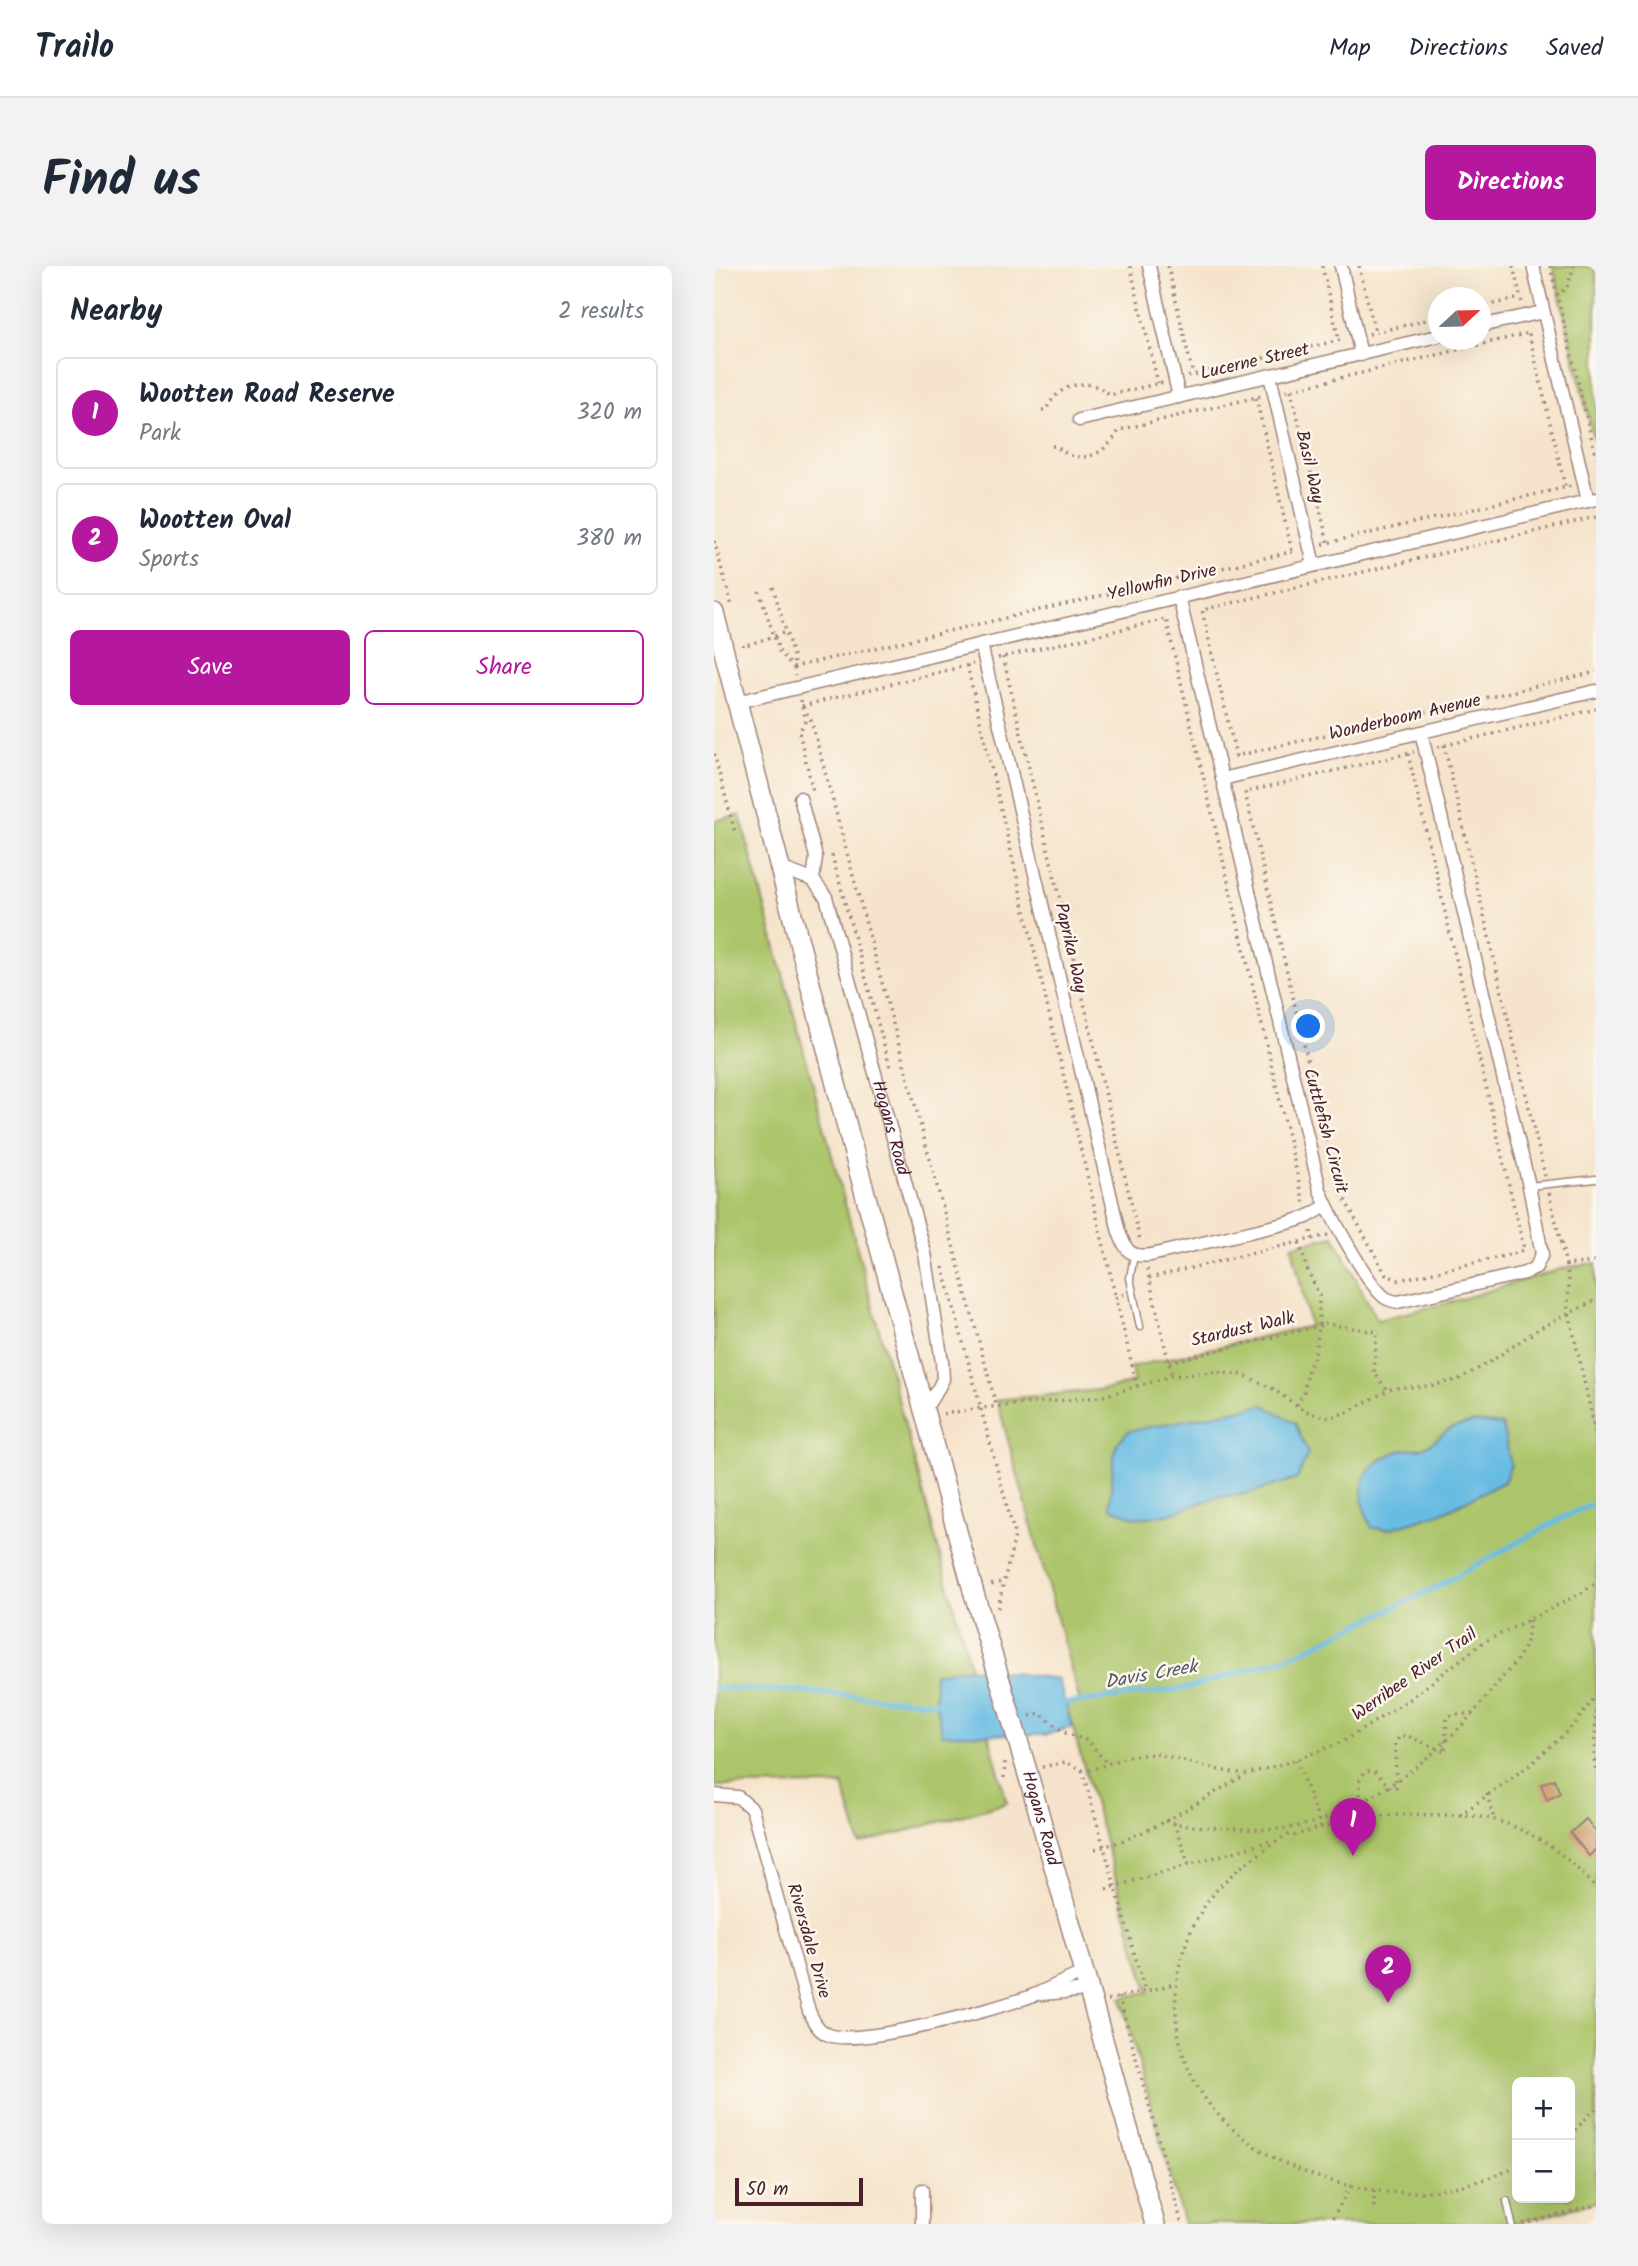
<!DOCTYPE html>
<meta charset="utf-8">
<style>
body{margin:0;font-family:Kalam,sans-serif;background:#f2f2f3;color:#1f2937}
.controls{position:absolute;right:21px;bottom:21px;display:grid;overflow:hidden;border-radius:10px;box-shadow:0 7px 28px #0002}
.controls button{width:63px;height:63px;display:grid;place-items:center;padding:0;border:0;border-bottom:2px solid #e0e1e3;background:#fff;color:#1f2937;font:35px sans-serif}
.compass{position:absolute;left:714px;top:21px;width:63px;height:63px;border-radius:50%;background:#fff;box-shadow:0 7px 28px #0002;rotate:68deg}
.scale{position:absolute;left:21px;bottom:18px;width:128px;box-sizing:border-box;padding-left:7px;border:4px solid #4a1f2b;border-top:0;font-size:19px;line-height:24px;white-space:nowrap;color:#4a1f2b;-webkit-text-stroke:5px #fbf7ec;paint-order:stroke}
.you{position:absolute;left:595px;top:761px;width:24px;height:24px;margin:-18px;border:5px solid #fff;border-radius:50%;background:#1a73e8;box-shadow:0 0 0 10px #1a73e833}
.badge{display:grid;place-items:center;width:46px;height:46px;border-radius:50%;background:#b5179e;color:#fff;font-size:23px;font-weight:700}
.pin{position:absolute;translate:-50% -58px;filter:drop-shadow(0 2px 4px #0008)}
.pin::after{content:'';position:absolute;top:37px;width:24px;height:21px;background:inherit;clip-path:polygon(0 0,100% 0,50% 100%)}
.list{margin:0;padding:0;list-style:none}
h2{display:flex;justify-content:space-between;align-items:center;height:91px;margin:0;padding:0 28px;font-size:30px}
h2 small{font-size:23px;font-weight:400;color:#747a83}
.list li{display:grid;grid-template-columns:46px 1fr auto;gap:21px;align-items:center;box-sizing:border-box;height:112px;margin:0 14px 14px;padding:0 14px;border:2px solid #e0e1e3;border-radius:10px}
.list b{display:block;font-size:26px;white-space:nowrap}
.list p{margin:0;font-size:23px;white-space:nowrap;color:#747a83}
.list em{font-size:23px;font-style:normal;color:#747a83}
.actions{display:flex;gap:14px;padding:21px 28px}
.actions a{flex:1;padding:16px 0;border:2px solid #b5179e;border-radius:10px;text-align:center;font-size:24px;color:#b5179e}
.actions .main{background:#b5179e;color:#fff}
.map{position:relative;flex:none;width:882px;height:1958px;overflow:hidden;border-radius:10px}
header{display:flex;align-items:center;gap:42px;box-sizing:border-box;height:98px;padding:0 35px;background:#fff;border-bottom:2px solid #e0e1e3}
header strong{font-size:33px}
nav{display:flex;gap:38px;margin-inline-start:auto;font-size:24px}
.intro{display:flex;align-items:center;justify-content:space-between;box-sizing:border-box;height:168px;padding:0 42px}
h1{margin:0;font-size:49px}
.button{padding:18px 32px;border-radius:10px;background:#b5179e;color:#fff;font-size:24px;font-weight:700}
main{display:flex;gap:42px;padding:0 42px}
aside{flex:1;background:#fff;border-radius:10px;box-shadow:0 7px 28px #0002}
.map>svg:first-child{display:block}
</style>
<header>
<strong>Trailo</strong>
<nav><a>Map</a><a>Directions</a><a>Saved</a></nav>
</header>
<div class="intro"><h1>Find us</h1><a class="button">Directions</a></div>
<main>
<aside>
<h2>Nearby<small>2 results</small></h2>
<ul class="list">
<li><span class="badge">1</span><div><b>Wootten Road Reserve</b><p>Park</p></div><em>320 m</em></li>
<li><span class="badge">2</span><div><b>Wootten Oval</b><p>Sports</p></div><em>380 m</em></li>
</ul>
<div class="actions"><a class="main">Save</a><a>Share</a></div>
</aside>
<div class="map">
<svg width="882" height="1958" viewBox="0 0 882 1958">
<rect width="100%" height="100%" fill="#fbf7ec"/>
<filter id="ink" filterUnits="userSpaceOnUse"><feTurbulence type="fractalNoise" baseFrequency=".0143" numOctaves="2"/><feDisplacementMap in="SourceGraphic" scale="14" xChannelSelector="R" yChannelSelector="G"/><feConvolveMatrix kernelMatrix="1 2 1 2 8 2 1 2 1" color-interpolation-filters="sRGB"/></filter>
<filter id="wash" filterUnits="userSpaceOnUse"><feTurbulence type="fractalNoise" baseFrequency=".00686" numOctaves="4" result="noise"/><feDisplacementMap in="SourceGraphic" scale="28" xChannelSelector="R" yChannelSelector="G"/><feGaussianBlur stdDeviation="1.57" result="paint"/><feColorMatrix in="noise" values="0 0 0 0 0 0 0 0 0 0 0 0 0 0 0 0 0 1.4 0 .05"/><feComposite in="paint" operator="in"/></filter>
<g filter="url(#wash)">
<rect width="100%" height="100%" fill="#f5e4cb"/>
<!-- green -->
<g fill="#acc56a" stroke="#7b724a" stroke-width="2" fill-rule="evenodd">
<path d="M839 0H882V184Z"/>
<path d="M26 549 293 1537 146 1578 129 1519 0 1520V555Z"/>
<path d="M620 970 663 1054 737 1036 854 1001 882 997V1936L798 1958H470L407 1732 434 1726 352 1438 366 1436 283 1134 394 1123 420 1116 417 1101 596 1060 578 980ZM803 1816H856V1932H803Z"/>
</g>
<!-- water -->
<g fill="#67bce3" stroke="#586e87" stroke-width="2">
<path d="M550 1139 581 1157 594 1187 583 1213 532 1228 503 1231 453 1249 422 1252 396 1241 399 1195 403 1177 415 1165Z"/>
<path d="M762 1156 788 1159 797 1199 790 1216 732 1245 675 1263 658 1262C638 1222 647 1196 692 1183 698 1182 703 1184 708 1182 718 1178 723 1172 731 1166 738 1160 753 1158 762 1156Z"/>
<path d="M256 1402 344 1413 358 1461 331 1469 228 1468 222 1436 220 1407Z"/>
</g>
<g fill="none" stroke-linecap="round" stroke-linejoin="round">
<!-- stream -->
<g stroke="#67bce3" stroke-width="5">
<path d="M0 1422 83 1425 227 1437"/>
<path d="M345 1438 470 1423 578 1390 713 1326 858 1247 882 1237"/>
</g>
</g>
<g id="blocks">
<!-- building -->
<g fill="#cf9c70">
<path d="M840 1513 846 1527 833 1534 827 1518Z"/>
<path d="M872 1553 882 1566V1583L875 1590 856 1567Z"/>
</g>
</g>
</g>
<g filter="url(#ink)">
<use href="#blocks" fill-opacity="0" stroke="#a0827b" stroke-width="2"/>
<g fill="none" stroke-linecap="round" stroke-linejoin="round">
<defs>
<g id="lane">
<path d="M815 920 882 913"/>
<path d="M420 989 416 1012 426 1061"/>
<path d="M793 1935 798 1958"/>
</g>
<g id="street">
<path d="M435 0 465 131"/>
<path d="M627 0 647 89"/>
<path d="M819 0 874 235"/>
<path d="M766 60 829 46"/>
<path d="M556 110 600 299"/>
<path d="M365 154 724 70"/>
<path d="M465 331 606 924C615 947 652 1015 669 1030 673 1034 678 1035 684 1036L811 1007 822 1001 828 988 815 920 707 466"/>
<path d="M267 378 405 966C412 984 415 992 437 989L574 957 593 951 612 940"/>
<path d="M23 436 882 233"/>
<path d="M508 513 882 425"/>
<path d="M86 532 102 591 99 614"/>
<path id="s1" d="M66 602 99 614 112 631 211 987 228 1096 229 1113 225 1121 209 1146"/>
<path d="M0 1529 24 1531 38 1543 95 1745C99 1755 104 1765 115 1769 146 1781 286 1742 320 1729 337 1722 352 1713 370 1707"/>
<path d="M327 1728 375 1724"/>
<path d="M208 1958V1924"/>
</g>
<g id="secondary">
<path d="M0 347 137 876 259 1324"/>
<path id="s2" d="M313 1505 441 1958"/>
</g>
</defs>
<!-- lane casing -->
<use href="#lane" stroke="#a0827b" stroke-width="9"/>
<!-- street casing -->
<use href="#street" stroke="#a0827b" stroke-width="15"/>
<!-- secondary casing -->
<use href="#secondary" stroke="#a0827b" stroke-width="22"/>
<!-- path -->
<g stroke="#a0827b" stroke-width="3.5" stroke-dasharray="2 5" stroke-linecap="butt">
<path d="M416 0 444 117"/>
<path d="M454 0 479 109"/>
<path d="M608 0 625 75"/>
<path d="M645 0 661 66"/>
<path d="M799 0 808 37"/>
<path d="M836 0 882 191"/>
<path d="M842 29 853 22 860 0"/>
<path d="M766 41 807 32"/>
<path d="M655 68 724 51"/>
<path d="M815 68 851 220"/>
<path d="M474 110 630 73"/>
<path d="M577 124 614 277"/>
<path d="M572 125 815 67"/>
<path d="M542 132 578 285"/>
<path d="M328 144H332C344 118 374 109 396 129L450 116"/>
<path d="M338 180H342C365 201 391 190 405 164L547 130"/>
<path d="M882 251 488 344 522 490 882 406"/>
<path d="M0 275 18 340"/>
<path d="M609 278 857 220"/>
<path d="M59 321 79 390 81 410"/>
<path d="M45 325 65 385 79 401"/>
<path d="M29 378V380L73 366"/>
<path d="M289 391 426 975"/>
<path d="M284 392 452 353 590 937"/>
<path d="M253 399 402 1032"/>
<path d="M79 401 581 285"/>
<path d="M87 434 91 456 85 466 99 525"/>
<path d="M88 440 259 398"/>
<path d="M89 441 97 454 283 1142"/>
<path d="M730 479 831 910"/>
<path d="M724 481 882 443"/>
<path d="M0 488 21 566"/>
<path d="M694 488 810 983 803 987 685 1014 672 1009 625 923 621 911 531 526 700 486"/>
<path d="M118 589 176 801"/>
<path d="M835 927 847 977"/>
<path d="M597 965 598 973"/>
<path d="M847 977 852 999 882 996"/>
<path d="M852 999 855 1015 854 1042 882 1169"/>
<path d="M229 1001 301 1270 290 1315 277 1319"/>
<path d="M433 1003 458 1110"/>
<path d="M435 1012 614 969"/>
<path d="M410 1028 402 1032 423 1120"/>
<path d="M455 1096 605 1060 608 1057 663 1066 660 1106 673 1124"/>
<path d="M583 1139 590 1125 594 1104 601 1088 605 1060V1029L593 1003 585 976"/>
<path d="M229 1148 267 1142 386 1131 458 1110 498 1106 530 1109 559 1123 591 1145 615 1152 634 1146 678 1122 716 1120 745 1113 773 1098 826 1062 882 1034"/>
<path d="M882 1445 880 1493 882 1504"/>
<path d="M316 1450 326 1447 349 1466 374 1475 393 1497"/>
<path d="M582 1494 607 1561"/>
<path d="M328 1501 352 1496 368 1504H377L415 1490 444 1488 509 1505 533 1508 582 1494 630 1475 696 1433 768 1377 866 1328 882 1317"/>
<path d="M368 1504 431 1725"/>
<path d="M773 1528 780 1553"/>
<path d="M646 1536V1514L651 1505 659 1504 677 1522 682 1521 681 1477 686 1470H694L731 1486 733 1452 739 1448H759"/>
<path d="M746 1549 817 1498 858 1461 882 1430"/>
<path d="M451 1555C471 1561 494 1561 514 1562 533 1563 554 1565 573 1562 649 1552 733 1484 777 1425 797 1400 816 1387 815 1352"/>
<path d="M460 1557 475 1599"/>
<path d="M381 1583C435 1570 483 1536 531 1509"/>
<path d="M392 1623 560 1574"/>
<path d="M405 1731 468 1958"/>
<path d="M394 1734 461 1718"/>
<path d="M856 1869 882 1842"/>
<path d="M803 1901C759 1920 707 1932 658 1924 568 1910 475 1858 463 1759 459 1725 464 1692 479 1661 495 1628 515 1608 545 1588 556 1580 564 1573 576 1568L579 1570C636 1551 668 1547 728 1549 745 1549 765 1549 781 1554 820 1565 857 1592 882 1623"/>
<path d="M660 1925V1943"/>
<path d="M615 1958 637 1920"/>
<path d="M809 1958 882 1939"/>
</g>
<!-- lane -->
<use href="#lane" stroke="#fff" stroke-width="6"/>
<!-- street -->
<use href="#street" stroke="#fff" stroke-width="12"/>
<!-- secondary -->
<use href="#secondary" stroke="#fff" stroke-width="19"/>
<defs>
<path id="secondary-bridge" d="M259 1324 313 1505"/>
</defs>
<!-- secondary-bridge casing -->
<use href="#secondary-bridge" stroke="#a0827b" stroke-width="22" stroke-linecap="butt"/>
<!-- path-bridge -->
<g stroke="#a0827b" stroke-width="3.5" stroke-dasharray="2 5" stroke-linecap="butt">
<path d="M284 1342 290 1315"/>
<path d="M290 1512 291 1496"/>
</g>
<!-- secondary-bridge -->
<use href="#secondary-bridge" stroke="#fff" stroke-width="19"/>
</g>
</g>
<g text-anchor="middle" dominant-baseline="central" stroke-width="5" stroke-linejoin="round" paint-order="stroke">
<!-- street labels -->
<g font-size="18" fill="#4a1f2b" stroke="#fbf7ec">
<text transform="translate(541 96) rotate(-13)">Lucerne Street</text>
<text transform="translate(595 201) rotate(77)">Basil Way</text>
<text transform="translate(448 317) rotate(-13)">Yellowfin Drive</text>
<text transform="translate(691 452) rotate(-13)">Wonderboom Avenue</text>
<text transform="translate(356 682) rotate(77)">Paprika Way</text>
<text stroke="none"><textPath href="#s1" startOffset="296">Hogans Road</textPath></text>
<text transform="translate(611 865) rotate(75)">Cuttlefish Circuit</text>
<text transform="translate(529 1064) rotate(-13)">Stardust Walk</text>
<text transform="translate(701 1409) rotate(-35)">Werribee River Trail</text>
<text stroke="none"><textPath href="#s2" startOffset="49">Hogans Road</textPath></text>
<text transform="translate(94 1675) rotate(74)">Riversdale Drive</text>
</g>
<!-- water labels -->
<g font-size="19" font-style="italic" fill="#54566b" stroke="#fbf7ec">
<text transform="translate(437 1409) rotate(-10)">Davis Creek</text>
</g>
</g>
</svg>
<div class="controls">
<button>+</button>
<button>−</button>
</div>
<svg class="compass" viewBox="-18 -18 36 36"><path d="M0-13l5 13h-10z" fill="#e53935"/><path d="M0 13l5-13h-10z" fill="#747a83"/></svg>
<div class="scale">50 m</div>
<div class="you"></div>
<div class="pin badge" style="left:639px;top:1590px">1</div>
<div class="pin badge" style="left:674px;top:1737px">2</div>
</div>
</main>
